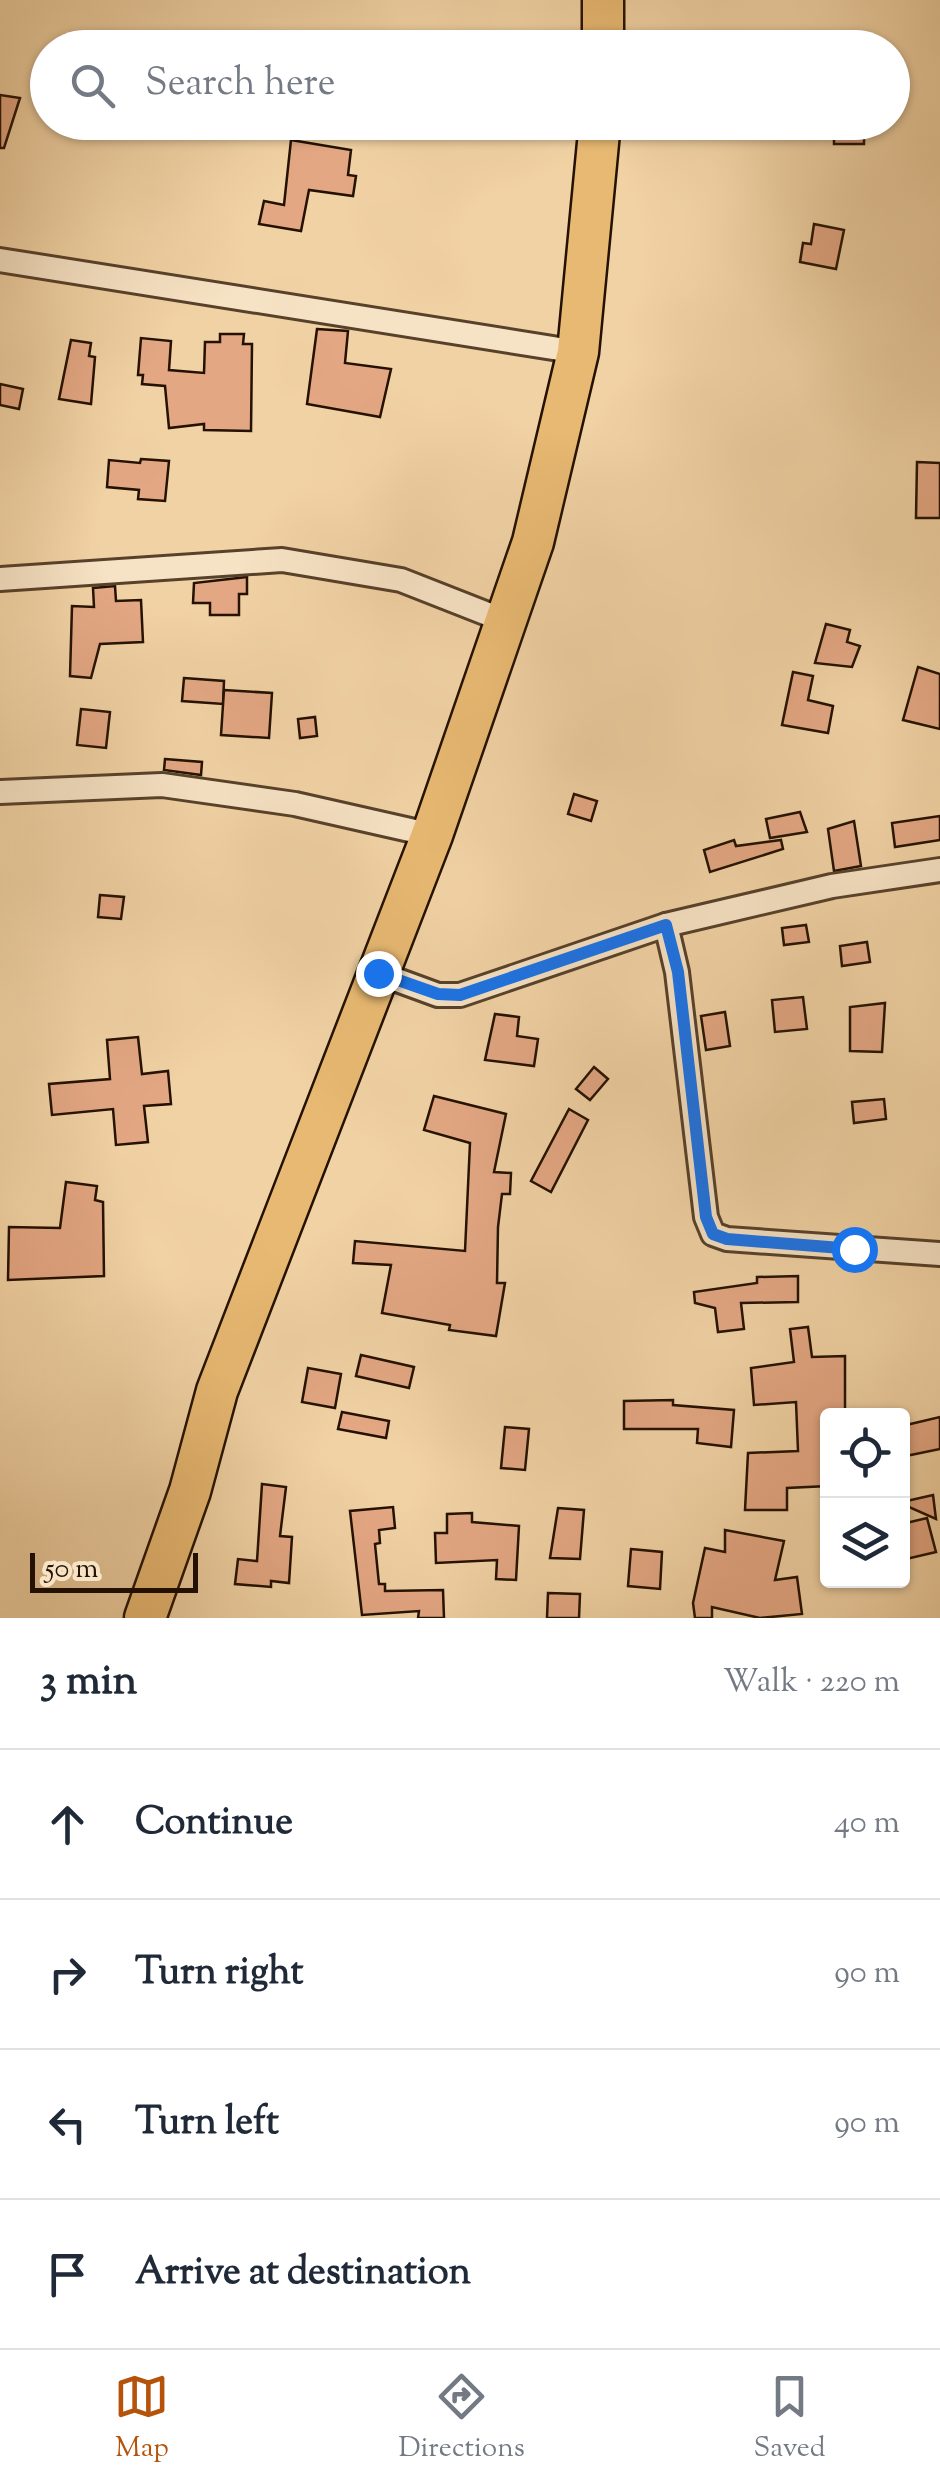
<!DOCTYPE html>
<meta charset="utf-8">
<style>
body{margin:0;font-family:"Sorts Mill Goudy",serif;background:#f6f6f7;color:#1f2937}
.controls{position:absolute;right:30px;bottom:30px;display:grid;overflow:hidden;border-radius:10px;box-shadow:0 2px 8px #0004}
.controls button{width:90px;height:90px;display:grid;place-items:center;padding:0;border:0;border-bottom:2px solid #e0e1e3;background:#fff;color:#1f2937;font:50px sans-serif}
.scale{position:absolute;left:30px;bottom:25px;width:168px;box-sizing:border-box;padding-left:10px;border:5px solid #241101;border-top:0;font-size:28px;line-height:35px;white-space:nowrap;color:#241101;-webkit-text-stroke:8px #f6e2c4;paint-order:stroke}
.stop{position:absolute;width:30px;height:30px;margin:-22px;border:8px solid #1a73e8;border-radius:50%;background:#fff}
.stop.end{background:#1a73e8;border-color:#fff;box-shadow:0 2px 10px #0008}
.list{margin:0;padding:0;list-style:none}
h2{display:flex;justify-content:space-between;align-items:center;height:130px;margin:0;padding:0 40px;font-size:42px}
h2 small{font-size:32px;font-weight:400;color:#747a83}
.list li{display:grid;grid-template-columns:65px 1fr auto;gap:30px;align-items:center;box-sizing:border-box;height:150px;padding:0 40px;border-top:2px solid #e0e1e3}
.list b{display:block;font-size:38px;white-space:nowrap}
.list em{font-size:32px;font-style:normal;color:#747a83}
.icon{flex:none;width:55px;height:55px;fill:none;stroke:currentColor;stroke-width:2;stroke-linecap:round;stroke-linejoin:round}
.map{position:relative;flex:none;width:940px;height:1618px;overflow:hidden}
.search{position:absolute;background:#fff;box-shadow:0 2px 8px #0004;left:30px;right:30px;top:30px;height:110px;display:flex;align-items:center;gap:25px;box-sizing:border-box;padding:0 35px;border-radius:55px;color:#747a83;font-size:38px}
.sheet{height:730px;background:#fff}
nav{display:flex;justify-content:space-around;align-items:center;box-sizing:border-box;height:140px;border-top:2px solid #e0e1e3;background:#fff;font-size:28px;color:#747a83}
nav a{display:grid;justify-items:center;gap:5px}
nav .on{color:#b45309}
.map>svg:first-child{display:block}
</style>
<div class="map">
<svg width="940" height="1618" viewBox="0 0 940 1618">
<rect width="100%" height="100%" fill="#f1d2a4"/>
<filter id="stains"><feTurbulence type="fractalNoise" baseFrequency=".002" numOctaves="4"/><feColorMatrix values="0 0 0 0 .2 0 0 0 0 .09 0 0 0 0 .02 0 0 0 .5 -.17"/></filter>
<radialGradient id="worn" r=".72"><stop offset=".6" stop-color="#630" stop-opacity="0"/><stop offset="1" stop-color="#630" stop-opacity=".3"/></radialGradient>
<!-- building -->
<g fill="#e3a783" stroke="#241101" stroke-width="2.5">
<path d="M0 95 20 98 4 148H0Z"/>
<rect x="834" y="122" width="30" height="22"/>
<path d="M291 140 351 150 348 175 356 176 353 196 309 190 301 231 259 224 264 201 284 205Z"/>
<path d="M814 224 844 230 836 269 800 262 803 243 811 244Z"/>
<path d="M317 329 348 331 345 363 391 369 380 417 307 404Z"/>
<path d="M220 334H244L243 344H252L251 431 204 430V424L169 428 165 386 142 384 143 375H138L141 338 171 341 169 370 204 373 205 342H220Z"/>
<path d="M71 340 91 343 89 356 95 357 91 404 59 399Z"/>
<path d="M0 384 23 389 19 409 0 405Z"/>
<path d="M141 459 169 461 165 501 138 499 139 490 107 487 109 460 140 463Z"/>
<path d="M917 462 940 463V518H916Z"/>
<path d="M247 577V594H239V615H210V603H193L194 583Z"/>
<path d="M115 586 116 601 141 600 143 642 100 644 91 678 70 676 72 606 94 607 93 588Z"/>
<path d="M826 624 850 630 847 642 860 646 852 667 815 663Z"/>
<path d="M918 667 940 674V729L903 720Z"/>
<path d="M793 672 813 676 808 700 833 706 828 733 782 725Z"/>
<path d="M184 678 224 681 223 704 182 701Z"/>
<path d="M224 690 272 693 269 738 221 735Z"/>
<path d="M81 709 110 712 106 748 77 745Z"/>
<path d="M315 717 317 736 300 738 298 719Z"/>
<path d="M165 759 202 762 201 775 164 770Z"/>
<path d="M574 794 597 801 591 821 568 814Z"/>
<path d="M800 812 807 832 770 838 766 819Z"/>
<path d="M940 816V840L895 847 892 823Z"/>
<path d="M854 821 861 866 834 871 828 829Z"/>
<path d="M734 840 736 846 781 840 783 849 710 872 704 850Z"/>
<path d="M100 895 124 897 121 919 98 917Z"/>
<path d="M806 925 809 942 784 945 782 928Z"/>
<path d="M867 942 870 962 842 966 840 946Z"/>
<path d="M803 997 807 1029 775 1032 772 1000Z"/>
<path d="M885 1003 882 1052 850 1051V1007Z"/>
<path d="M725 1012 730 1046 706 1050 701 1016Z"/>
<path d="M495 1014 519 1017 517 1036 538 1039 534 1066 485 1060Z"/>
<path d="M138 1037 142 1074 168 1071 171 1104 144 1106 148 1142 116 1145 113 1109 52 1115 49 1084 110 1079 107 1040Z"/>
<path d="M594 1067 608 1079 590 1100 576 1089Z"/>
<path d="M434 1096 506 1114 494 1172 511 1173 510 1194H502L498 1227 497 1283H505L496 1336 449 1330 450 1325 382 1313 391 1265 353 1263 355 1241 465 1251 470 1143 424 1130Z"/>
<path d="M884 1099 886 1119 854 1123 852 1102Z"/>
<path d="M569 1109 588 1120 551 1192 531 1181Z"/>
<path d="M66 1182 97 1186 95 1200 103 1202 104 1276 8 1280 9 1227 60 1228Z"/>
<path d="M798 1276V1302L741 1303 744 1329 718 1332 715 1308 695 1303 694 1292 757 1283V1277Z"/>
<path d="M808 1327 812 1357 845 1356V1416H828V1486L787 1488V1510H745L748 1453 798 1451 796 1402 754 1405 751 1368 794 1362 790 1329Z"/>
<path d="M361 1355 414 1367 409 1388 356 1376Z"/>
<path d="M308 1368 341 1374 335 1408 302 1402Z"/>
<path d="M673 1400V1405L734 1410 731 1447 697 1443 698 1429H624V1401Z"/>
<path d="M342 1412 389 1421 386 1438 338 1429Z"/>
<path d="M940 1417V1449L906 1456 902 1426Z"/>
<path d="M505 1427 529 1429 525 1470 501 1468Z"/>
<path d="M262 1484 286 1487 280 1536 292 1537 289 1583 271 1581V1587L235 1584 238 1559 257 1561Z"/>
<path d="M933 1495 936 1519 902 1504V1502Z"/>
<path d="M393 1507 395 1528 379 1530 380 1543 375 1544 379 1584H385V1591L443 1590 444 1618H418L419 1611 362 1615 350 1511Z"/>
<path d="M558 1508 584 1510 580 1559 550 1558Z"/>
<path d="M472 1513V1522L519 1526 516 1580 496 1579 497 1560 436 1563 435 1533H447V1514Z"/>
<path d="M927 1518 936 1552 902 1560V1524Z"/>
<path d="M725 1530 784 1541 775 1580 797 1577 802 1614 760 1618 712 1607V1618H695L693 1603 705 1548 725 1552Z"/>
<path d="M631 1549 662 1552 660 1589 628 1586Z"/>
<path d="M548 1593 580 1594 579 1618H547Z"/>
</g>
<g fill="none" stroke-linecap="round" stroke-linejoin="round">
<defs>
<g id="street">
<path d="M0 260 578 352"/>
<path d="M0 579 282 560 401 580 508 622"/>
<path d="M0 792 162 785 295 804 432 835"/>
<path d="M666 925 677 972 706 1217 713 1234 727 1239 940 1254"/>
<path d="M378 973 438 995H460L666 925 832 886 940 870"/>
</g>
<g id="highway">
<path d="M603 48V0"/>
<path d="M145 1618 190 1491 217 1391 432 835 533 542 578 352 600 122"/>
</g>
</defs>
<!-- street casing -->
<use href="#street" stroke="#57412a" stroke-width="28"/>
<!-- highway casing -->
<use href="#highway" stroke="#241101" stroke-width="45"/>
<!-- street -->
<use href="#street" stroke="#f6e2c4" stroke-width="22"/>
<!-- highway -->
<use href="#highway" stroke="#e8b972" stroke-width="40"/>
</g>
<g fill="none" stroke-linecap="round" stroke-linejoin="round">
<!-- route -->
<path stroke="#1a73e8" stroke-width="12" d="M378 973 438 994 460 995 666 925 678 972 706 1217 713 1234 727 1239 854 1249"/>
</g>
<rect width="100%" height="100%" filter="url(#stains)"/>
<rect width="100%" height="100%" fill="url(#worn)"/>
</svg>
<div class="controls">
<button><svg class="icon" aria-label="locate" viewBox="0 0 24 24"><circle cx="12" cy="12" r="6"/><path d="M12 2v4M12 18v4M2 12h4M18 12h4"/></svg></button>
<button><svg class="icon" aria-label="layers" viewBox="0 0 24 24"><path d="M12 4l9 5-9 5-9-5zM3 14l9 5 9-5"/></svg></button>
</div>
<div class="scale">50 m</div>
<div class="stop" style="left:854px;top:1249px"></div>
<div class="stop end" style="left:378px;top:973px"></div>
<div class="search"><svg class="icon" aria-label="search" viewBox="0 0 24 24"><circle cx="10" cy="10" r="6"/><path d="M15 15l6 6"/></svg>Search here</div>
</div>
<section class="sheet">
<h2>3 min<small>Walk · 220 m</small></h2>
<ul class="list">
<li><svg class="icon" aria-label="ahead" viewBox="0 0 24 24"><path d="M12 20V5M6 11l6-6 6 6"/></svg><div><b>Continue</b></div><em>40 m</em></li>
<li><svg class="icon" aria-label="right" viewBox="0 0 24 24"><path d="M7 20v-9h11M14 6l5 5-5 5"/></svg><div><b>Turn right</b></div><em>90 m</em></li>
<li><svg class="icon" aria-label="left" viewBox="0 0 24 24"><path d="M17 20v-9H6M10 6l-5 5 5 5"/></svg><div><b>Turn left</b></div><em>90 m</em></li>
<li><svg class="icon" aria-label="arrive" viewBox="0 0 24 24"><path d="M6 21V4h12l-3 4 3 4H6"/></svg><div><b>Arrive at destination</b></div></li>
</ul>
</section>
<nav>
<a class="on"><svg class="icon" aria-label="map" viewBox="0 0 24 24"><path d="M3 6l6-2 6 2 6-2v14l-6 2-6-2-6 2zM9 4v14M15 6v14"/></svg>Map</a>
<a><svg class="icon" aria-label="directions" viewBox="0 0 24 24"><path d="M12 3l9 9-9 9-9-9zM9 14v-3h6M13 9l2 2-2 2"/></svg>Directions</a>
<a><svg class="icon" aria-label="saved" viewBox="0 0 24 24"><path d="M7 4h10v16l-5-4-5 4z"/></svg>Saved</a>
</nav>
